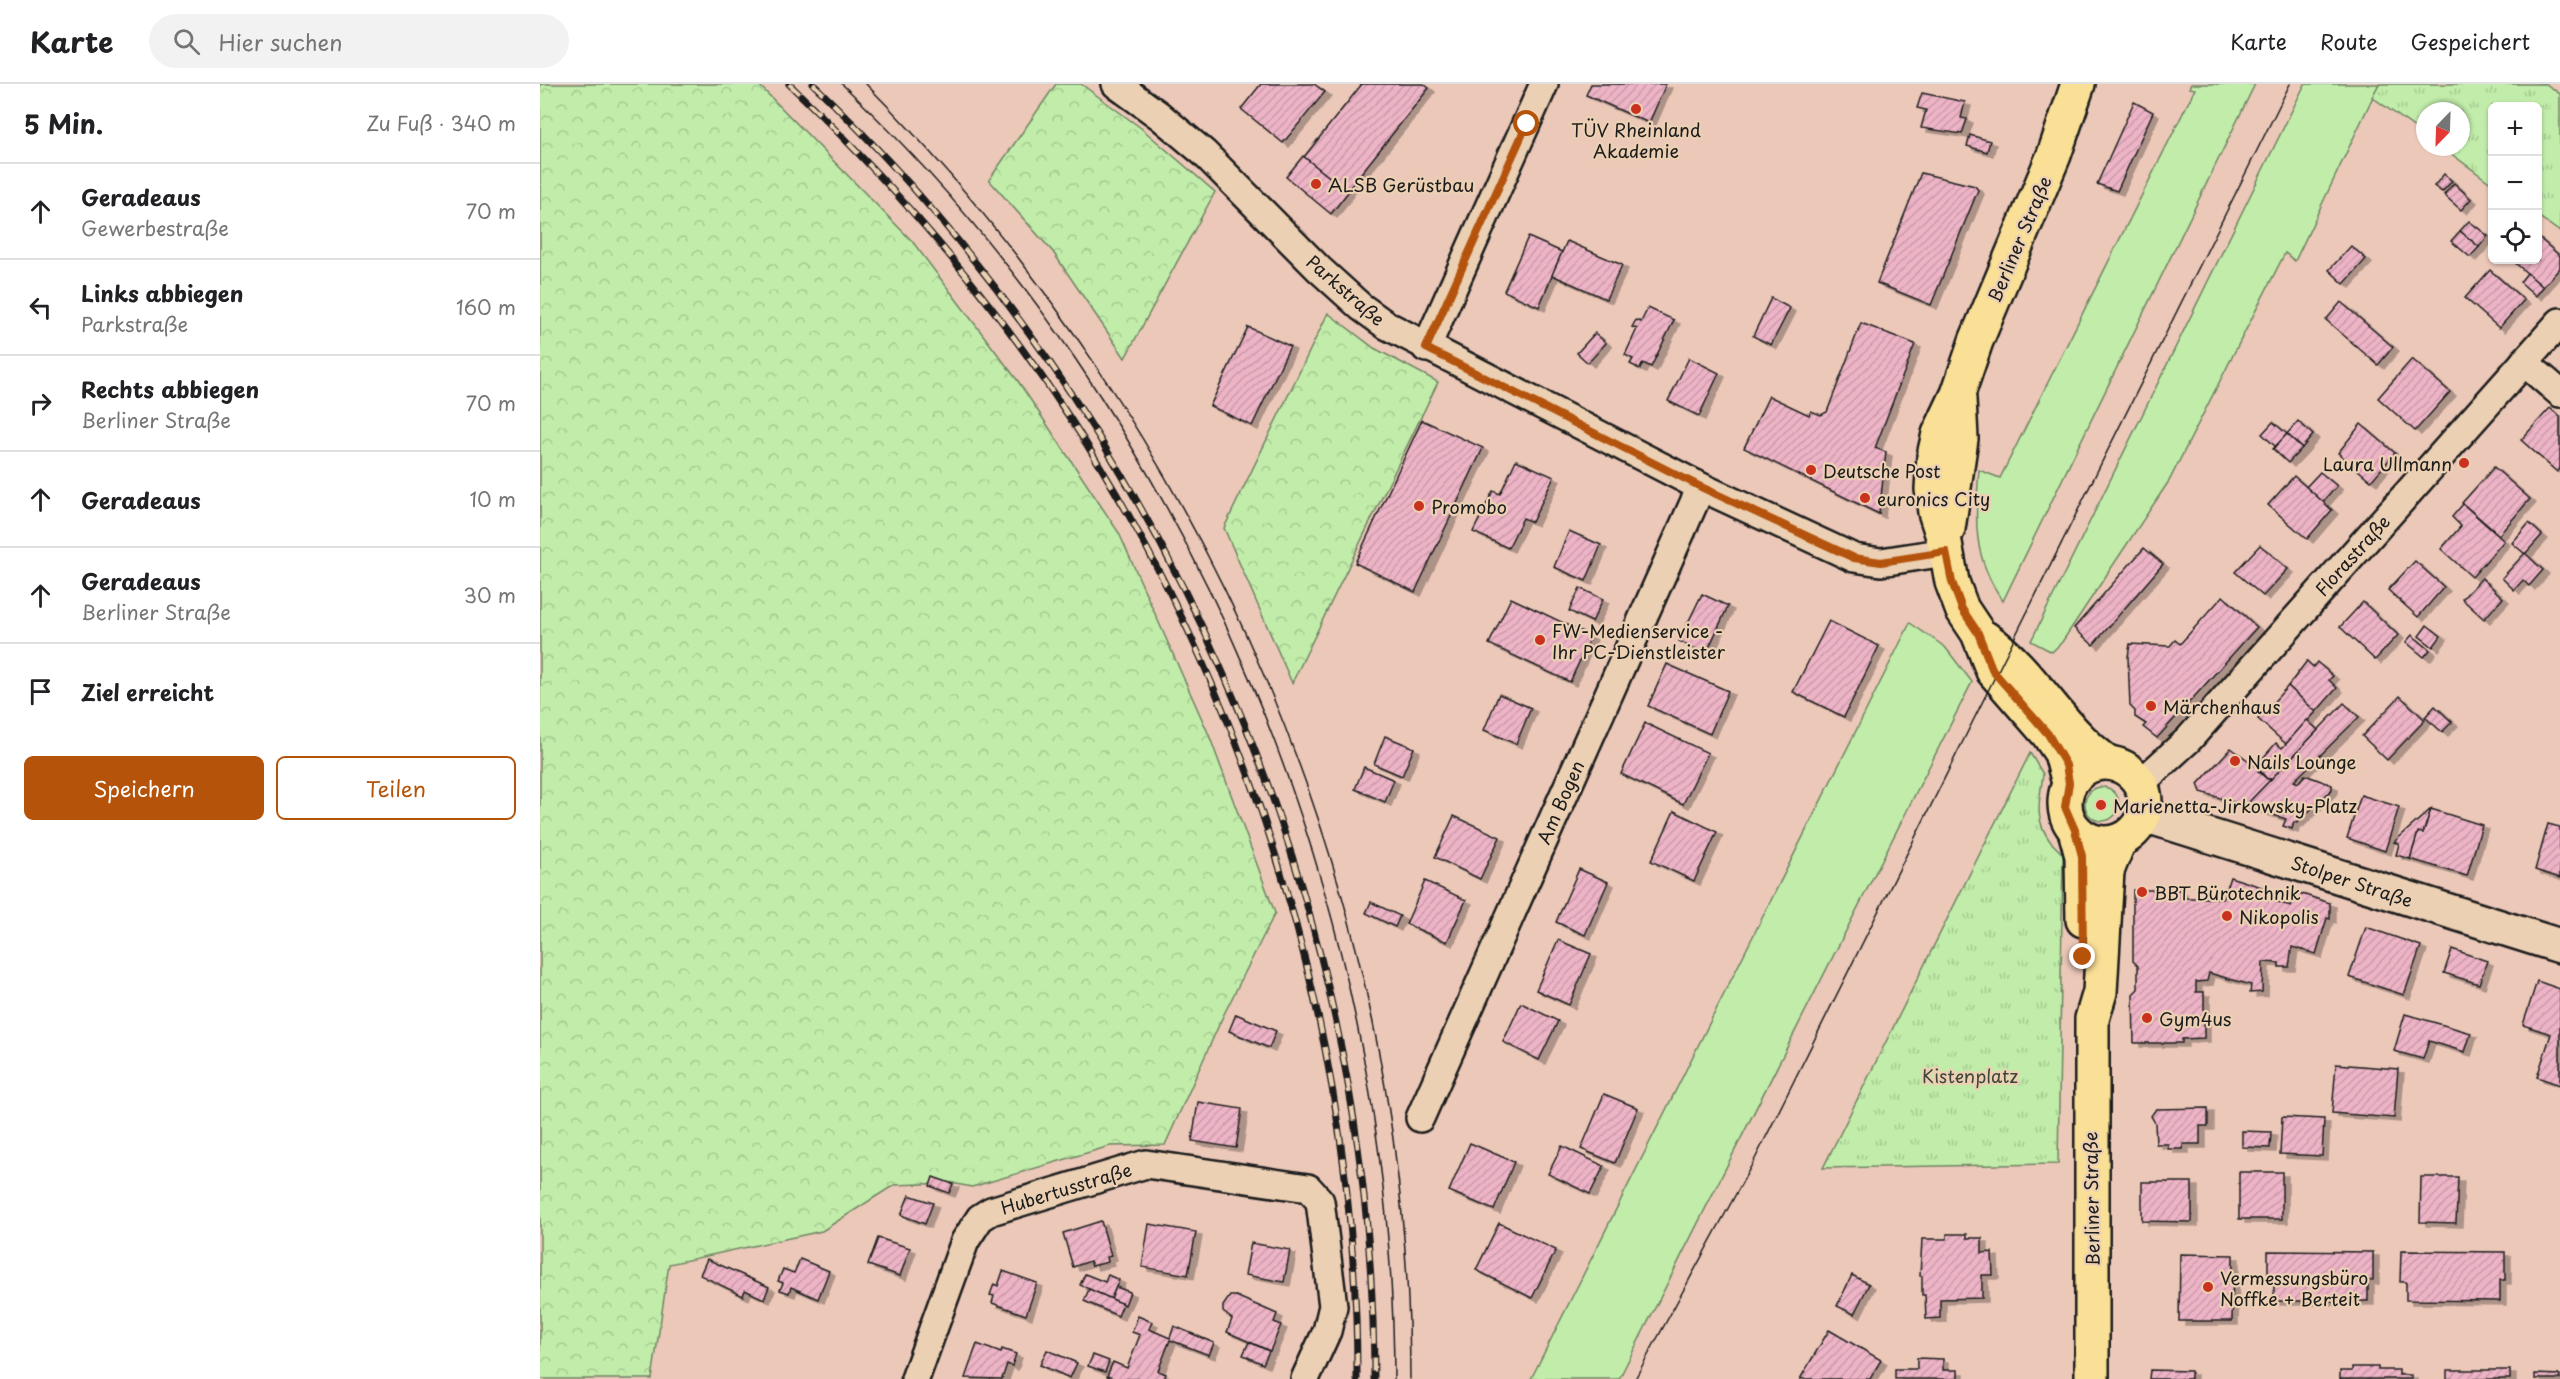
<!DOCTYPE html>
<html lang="de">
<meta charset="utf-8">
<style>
body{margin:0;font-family:"Playpen Sans",sans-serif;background:#f2f2f2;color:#202124}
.controls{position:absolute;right:18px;top:18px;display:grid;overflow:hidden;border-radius:9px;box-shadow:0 2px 4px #0004}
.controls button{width:54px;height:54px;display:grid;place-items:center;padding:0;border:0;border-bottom:2px solid #e0e0e0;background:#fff;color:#202124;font:30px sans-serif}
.compass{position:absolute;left:1876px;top:18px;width:54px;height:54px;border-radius:50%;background:#fff;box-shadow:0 2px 4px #0004;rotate:203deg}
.stop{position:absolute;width:18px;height:18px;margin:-14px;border:4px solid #b45309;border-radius:50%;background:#fff}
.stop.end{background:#b45309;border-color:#fff;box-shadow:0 2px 6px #0008}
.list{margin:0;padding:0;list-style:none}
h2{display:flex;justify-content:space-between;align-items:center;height:78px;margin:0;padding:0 24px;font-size:26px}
h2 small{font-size:20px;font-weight:400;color:#757577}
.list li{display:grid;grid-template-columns:39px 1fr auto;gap:18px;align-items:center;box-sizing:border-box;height:96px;padding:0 24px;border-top:2px solid #e0e0e0}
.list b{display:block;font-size:22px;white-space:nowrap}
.list p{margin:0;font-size:20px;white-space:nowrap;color:#757577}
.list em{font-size:20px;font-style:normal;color:#757577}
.actions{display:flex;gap:12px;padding:18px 24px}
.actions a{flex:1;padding:14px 0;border:2px solid #b45309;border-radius:9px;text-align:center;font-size:21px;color:#b45309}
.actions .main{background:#b45309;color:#fff}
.icon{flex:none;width:33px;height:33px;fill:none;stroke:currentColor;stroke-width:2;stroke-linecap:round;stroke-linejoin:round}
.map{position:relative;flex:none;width:2020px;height:1295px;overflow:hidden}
header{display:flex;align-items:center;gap:36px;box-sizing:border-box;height:84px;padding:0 30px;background:#fff;border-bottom:2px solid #e0e0e0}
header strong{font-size:28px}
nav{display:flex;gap:33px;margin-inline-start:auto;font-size:21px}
.search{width:420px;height:54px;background:#f2f2f2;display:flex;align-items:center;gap:15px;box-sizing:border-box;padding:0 21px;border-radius:33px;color:#757577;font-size:22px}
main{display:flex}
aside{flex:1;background:#fff}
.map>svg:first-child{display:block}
</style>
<header>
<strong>Karte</strong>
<div class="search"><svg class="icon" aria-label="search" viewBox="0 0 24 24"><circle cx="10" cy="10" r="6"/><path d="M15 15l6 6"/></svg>Hier suchen</div>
<nav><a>Karte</a><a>Route</a><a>Gespeichert</a></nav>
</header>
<main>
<aside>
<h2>5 Min.<small>Zu Fuß · 340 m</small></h2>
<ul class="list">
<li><svg class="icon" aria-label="ahead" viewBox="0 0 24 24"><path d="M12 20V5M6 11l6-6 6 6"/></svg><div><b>Geradeaus</b><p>Gewerbestraße</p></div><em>70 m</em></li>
<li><svg class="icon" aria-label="left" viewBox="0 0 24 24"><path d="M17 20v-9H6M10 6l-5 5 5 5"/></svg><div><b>Links abbiegen</b><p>Parkstraße</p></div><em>160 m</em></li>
<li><svg class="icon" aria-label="right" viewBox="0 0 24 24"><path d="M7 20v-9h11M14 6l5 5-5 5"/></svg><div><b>Rechts abbiegen</b><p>Berliner Straße</p></div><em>70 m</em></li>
<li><svg class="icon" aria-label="ahead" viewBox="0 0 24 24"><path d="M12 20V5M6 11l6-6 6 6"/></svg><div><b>Geradeaus</b></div><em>10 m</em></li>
<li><svg class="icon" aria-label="ahead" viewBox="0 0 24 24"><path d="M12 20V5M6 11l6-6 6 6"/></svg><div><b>Geradeaus</b><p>Berliner Straße</p></div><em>30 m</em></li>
<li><svg class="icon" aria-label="arrive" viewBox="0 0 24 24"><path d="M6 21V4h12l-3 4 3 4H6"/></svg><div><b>Ziel erreicht</b></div></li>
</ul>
<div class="actions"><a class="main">Speichern</a><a>Teilen</a></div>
</aside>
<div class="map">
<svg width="2020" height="1295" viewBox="0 0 2020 1295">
<defs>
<pattern id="forest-crowns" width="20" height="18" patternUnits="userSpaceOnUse" patternTransform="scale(1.5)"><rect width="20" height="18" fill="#c1eca9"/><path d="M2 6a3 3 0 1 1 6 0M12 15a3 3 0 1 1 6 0" fill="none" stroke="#a5ca91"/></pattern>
<pattern id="park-tufts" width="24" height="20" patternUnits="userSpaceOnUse" patternTransform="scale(1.5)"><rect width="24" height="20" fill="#c1eca9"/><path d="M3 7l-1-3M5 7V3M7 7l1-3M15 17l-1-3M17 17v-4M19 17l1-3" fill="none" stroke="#a5ca91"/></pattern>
<pattern id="building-hatch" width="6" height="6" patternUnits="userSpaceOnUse" patternTransform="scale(1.5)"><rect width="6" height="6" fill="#edb4c6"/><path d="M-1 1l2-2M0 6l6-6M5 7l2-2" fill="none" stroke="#cb9aaa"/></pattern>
<filter id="shadow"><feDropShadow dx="6" dy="4" stdDeviation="0" flood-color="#0004"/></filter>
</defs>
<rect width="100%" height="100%" fill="#ecc8b9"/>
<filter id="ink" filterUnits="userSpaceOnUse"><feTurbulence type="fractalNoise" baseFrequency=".0167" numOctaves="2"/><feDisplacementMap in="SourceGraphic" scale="12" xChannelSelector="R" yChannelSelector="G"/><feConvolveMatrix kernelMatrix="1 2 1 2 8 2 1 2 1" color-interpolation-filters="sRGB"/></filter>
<g filter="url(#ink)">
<!-- grass -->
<g fill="#c1eca9" stroke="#6e8462" stroke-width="1.5">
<path d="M1651 0H1715L1463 517C1432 473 1435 437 1439 386L1460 394 1655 5 1649 4Z"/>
<path d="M1765 0H1839L1755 177 1745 169 1629 397 1522 558 1512 568 1491 557Z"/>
<path d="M1370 539 1405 563 1432 598 1079 1295H991Z"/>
<circle cx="1562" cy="720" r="17"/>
</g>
<!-- forest -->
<g fill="url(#forest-crowns)" stroke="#6e8462" stroke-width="1.5">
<path d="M0 0H218L372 157 478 297 579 449 669 651 735 829 683 932 625 1061 570 1062 432 1103 411 1099 354 1101 282 1147 129 1180 112 1295H0Z"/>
<path d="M516 0H541L601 44 675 108 585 274 513 168 449 96Z"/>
<path d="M788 229 834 264 898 298 752 599 684 444Z"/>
</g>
<!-- park -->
<g fill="url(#park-tufts)" stroke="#6e8462" stroke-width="1.5">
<path d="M1839 0H2006L2020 10V148L1998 132V22H1952V100L1902 63H1921V27H1885V51L1832 13Z"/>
<path d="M1490 669 1503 690C1500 715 1493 734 1510 757 1514 762 1519 765 1523 771L1518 1080 1283 1084Z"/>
</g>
<!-- building -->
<g fill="url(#building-hatch)" stroke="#1c1c1c" stroke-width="1.5" filter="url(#shadow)">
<path d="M721 0H774L785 8 743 59 701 25Z"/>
<path d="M822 0H884L889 4 807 107 764 73Z"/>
<path d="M1051 0H1126L1109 39 1046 11Z"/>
<path d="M1382 9 1425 18 1421 34 1427 35 1422 50 1381 44 1386 26 1377 24Z"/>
<path d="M1594 18 1613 28 1577 107 1557 100Z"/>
<path d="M1430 51 1450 57 1447 68 1427 62Z"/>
<path d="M763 72 808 108 791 130 746 93Z"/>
<path d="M1381 89 1435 102 1438 106 1391 221 1337 199Z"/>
<path d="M1904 90 1912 97 1902 108 1894 102Z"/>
<path d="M1914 99 1931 115 1921 126 1904 111Z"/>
<path d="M1929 137 1948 152 1939 163 1920 147Z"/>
<path d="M1920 147 1939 163 1930 173 1911 157Z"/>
<path d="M988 153 1022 168 999 223 964 207Z"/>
<path d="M1998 153 2020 172V184L2003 203 1973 177 1998 176Z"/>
<path d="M1027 157 1082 181 1066 215 1012 191Z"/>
<path d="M1811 162 1826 175 1804 200 1789 186Z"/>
<path d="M1950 186 1984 216 1959 244 1925 214Z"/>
<path d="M1987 189 2003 203 1996 212 1980 198Z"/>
<path d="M1231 214 1250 224 1231 261 1213 252Z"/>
<path d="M1801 218 1853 263 1838 281 1786 236Z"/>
<path d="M1108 224 1134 236 1111 283 1103 279 1100 285 1090 280 1093 275 1085 271 1097 245 1092 243 1096 236 1101 238Z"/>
<path d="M1321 239 1375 260 1335 364 1346 368 1339 430 1204 364 1229 312 1269 331 1271 327 1281 331 1287 328Z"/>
<path d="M708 243 750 262 712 342 670 322Z"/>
<path d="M1055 249 1066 259 1048 279 1037 269Z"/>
<path d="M1149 274 1179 289 1159 332 1128 317Z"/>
<path d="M1872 275 1910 308 1875 347 1838 314Z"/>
<path d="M2010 324 2020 333V385L2017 388 1981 356Z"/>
<path d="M882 336 943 364 875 508 815 479Z"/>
<path d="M1758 337 1773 351 1762 364 1747 350Z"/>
<path d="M1733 338 1747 350 1736 363 1722 350Z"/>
<path d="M1821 340 1855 369 1831 397 1798 369Z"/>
<path d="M1747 350 1762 364 1748 379 1733 365Z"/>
<path d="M976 376 1014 393 992 438 983 434 968 464 933 448 953 407 960 410Z"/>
<path d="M1954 383 1990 415 1959 451 1922 419Z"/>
<path d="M1780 388 1797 402 1783 418 1766 403Z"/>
<path d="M1754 392 1792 426 1767 455 1728 421Z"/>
<path d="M1923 420 1964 457 1932 493 1901 465 1921 442 1912 433Z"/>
<path d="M1989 439 2002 451 1985 470 1972 459Z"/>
<path d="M1029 447 1061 461 1046 497 1014 483Z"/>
<path d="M1720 461 1748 485 1723 512 1695 488Z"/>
<path d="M1604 464 1623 480 1553 561 1534 544Z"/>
<path d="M1985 469 2003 486 1989 502 1983 496 1974 506 1962 494Z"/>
<path d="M1875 477 1904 503 1878 533 1848 506Z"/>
<path d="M1942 494 1963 514 1944 535 1922 515Z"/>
<path d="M1040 504 1063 515 1052 538 1029 527Z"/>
<path d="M1162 510 1188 522 1166 570 1139 557Z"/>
<path d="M1683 512 1717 543 1617 654 1603 643 1606 640 1595 633V627L1590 622 1588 573 1590 560 1630 562 1635 556 1640 560Z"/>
<path d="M971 514 1051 552 1030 598 949 560Z"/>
<path d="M1823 518 1858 551 1835 576 1800 543Z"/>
<path d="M1289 537 1339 562 1304 633 1253 608Z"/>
<path d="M1887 541 1901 552 1893 563 1879 552Z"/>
<path d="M1872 551 1890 566 1884 573 1866 558Z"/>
<path d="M1767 577 1773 583 1777 578 1793 592 1789 596 1797 604 1776 628 1748 602Z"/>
<path d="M1127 580 1188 607 1170 650 1108 622Z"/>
<path d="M1748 602 1776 628 1746 660 1718 635Z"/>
<path d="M959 610 991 624 976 660 944 646Z"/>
<path d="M1860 612 1885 636 1847 676 1822 652Z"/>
<path d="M1804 619 1819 633 1754 697 1758 699 1765 691 1792 701V705L1757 739 1754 738 1752 745 1743 742 1746 735 1705 722Z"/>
<path d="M1895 622 1912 638 1902 648 1885 633Z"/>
<path d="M1767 636 1778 646 1731 695H1727L1717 683 1723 674 1736 659 1742 664 1746 660Z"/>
<path d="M1105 639 1168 669 1143 720 1081 690Z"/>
<path d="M845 652 874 664 862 692 834 680Z"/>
<path d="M1691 664 1720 685 1718 687 1727 695H1731L1705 722 1661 708 1658 700Z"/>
<path d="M824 683 854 696 845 718 815 705Z"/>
<path d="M1821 711 1859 723 1845 767 1807 754Z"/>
<path d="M1891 725 1942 741 1927 792 1870 775 1878 748 1883 749Z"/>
<path d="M1891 725 1883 749 1878 748 1870 775 1856 771 1859 760 1854 758Z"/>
<path d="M1134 727 1177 748 1154 797 1111 777Z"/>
<path d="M914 732 960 753 940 795 895 773Z"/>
<path d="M2008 740 2020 743V794L1995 786Z"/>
<path d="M1039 785 1068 798 1045 851 1016 838Z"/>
<path d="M1690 793 1734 807 1731 816 1751 822 1756 808 1790 819V835L1787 834 1776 870 1752 863 1749 883H1739V879L1723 878 1722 908 1710 909 1711 901 1669 889 1667 897 1656 898V908H1664V954L1642 955V959H1594L1593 910 1598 905V882L1593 877V806H1641V814H1683Z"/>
<path d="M885 797 926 816 907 858 866 840Z"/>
<path d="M831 818 860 832 855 843 826 829Z"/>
<path d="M1826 843 1881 862 1864 911 1809 893Z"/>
<path d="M1018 856 1051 870 1029 921 996 906Z"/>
<path d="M1912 865 1947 877 1939 900 1904 889Z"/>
<path d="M1997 897 2020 905V1001L1997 993 2011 950 1983 941Z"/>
<path d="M981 919 1018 937 999 976 963 958Z"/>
<path d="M696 930 736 947 729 964 689 947Z"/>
<path d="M1865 930 1931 949 1925 968 1889 957 1883 975 1854 967Z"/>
<path d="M1796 980 1858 985 1854 1034 1792 1029Z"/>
<path d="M1064 1010 1098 1024 1075 1079 1041 1065Z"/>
<path d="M658 1018 702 1025 696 1064 652 1057Z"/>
<path d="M1668 1024V1042H1660V1060H1643V1065H1628V1060H1616L1615 1039 1611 1032 1616 1025Z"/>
<path d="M1742 1033 1784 1035 1782 1072 1740 1070Z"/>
<path d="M1702 1047 1731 1048 1730 1064 1702 1063Z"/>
<path d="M930 1059 974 1078 954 1126 909 1107Z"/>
<path d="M1022 1062 1064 1082 1050 1110 1008 1090Z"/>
<rect x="1699" y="1088" width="43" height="47"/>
<path d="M393 1093 413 1100 409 1109 390 1102Z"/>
<path d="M1881 1093H1918L1916 1139 1880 1138Z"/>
<path d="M1602 1098H1652V1138L1602 1137Z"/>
<path d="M369 1111 393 1119 385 1140 361 1131Z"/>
<path d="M561 1137 571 1172 567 1173 568 1178 552 1182 550 1177 533 1183 523 1149Z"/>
<path d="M959 1139 1016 1166 992 1214 936 1186Z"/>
<path d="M609 1140 656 1148 648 1191 602 1183Z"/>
<path d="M1407 1150H1427V1154H1442V1169L1452 1168 1453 1191H1442V1214L1400 1215V1234L1386 1235 1385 1211H1382V1192H1380L1382 1155H1407Z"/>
<path d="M338 1154 370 1164 360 1192 328 1181Z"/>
<path d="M711 1159 750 1166 744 1198 705 1191Z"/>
<path d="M1728 1167 1833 1168V1196L1828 1197V1217H1734V1198H1728Z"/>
<path d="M1861 1167 1965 1168V1196H1960V1217L1866 1216V1198H1860Z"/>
<path d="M1640 1170 1693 1171 1692 1237H1639Z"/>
<path d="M167 1175 229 1203 224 1215 205 1206 203 1212 160 1191Z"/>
<path d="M260 1175 289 1187 278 1215 251 1203 249 1209 240 1206 243 1199 238 1197 243 1185 254 1189Z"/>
<path d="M463 1187 497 1199 486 1231 452 1219 454 1212 450 1211 454 1200 458 1202Z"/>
<path d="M545 1190 565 1198 568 1191 579 1196 571 1215 540 1201Z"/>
<path d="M1312 1191 1329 1200 1314 1230 1297 1222Z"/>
<path d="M576 1203 590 1208 585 1221 571 1215Z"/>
<path d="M549 1205 583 1220 578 1232 544 1217Z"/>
<path d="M690 1212H696L737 1230 734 1238 741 1241 730 1267 687 1248 692 1235 683 1228V1222Z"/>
<path d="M598 1232 612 1238 609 1245 630 1254 634 1242 674 1259 669 1271 630 1256 618 1287 626 1290 624 1295H575L567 1292 573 1278 587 1284 600 1251 592 1248Z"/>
<path d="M1289 1246 1341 1276 1330 1295H1260Z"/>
<path d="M709 1258 729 1267 723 1280 703 1271Z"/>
<path d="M437 1260 461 1269 462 1265 476 1270 472 1282 467 1280 462 1295 425 1294Z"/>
<path d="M507 1266 537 1279 530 1294 500 1281Z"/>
<path d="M553 1271 569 1277 565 1288 548 1282Z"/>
<path d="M1377 1274 1403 1275V1286H1418V1295H1355V1285H1377Z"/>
<path d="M1812 1283H1838V1286H1859V1291H1871V1295H1800V1287H1812Z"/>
<path d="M1610 1286 1651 1287V1295H1609Z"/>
<rect x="1907" y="1286" width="63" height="9"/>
<path d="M1995 1290 2020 1291V1295H1995Z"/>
</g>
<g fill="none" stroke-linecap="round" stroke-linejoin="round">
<defs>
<g id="minor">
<path d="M576 0 620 32 664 69 779 185 821 223 846 241 1161 403 1314 474 1341 478 1406 468"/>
<path d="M886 264 1004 0"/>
<path d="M1984 278 2020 309"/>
<path d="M1601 699 1648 656 2020 238"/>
<path d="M880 1034 1161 403"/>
<path d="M375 1295 425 1157 440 1134 451 1127 606 1080 768 1104 780 1117 793 1222 787 1247 765 1295"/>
</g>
<path id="secondary" d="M1604 731 2020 862"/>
<g id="primary">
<path d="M1408 445 1421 355 1419 315"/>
<path d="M1445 554C1493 587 1520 645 1567 678"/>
<circle cx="1565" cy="719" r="40"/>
<path d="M1529 699 1521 669 1508 650 1453 587 1438 549 1422 525 1412 498 1405 459 1395 428 1392 405 1394 372 1399 350 1418 310 1436 257 1514 71 1538 0"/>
<path d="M1535 746 1542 772 1543 836"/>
<path d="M1552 1295V935L1560 908 1567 787 1579 757"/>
</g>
</defs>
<!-- minor casing -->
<use href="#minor" stroke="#1c1c1c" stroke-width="32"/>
<!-- secondary casing -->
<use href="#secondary" stroke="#1c1c1c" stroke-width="38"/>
<!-- primary casing -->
<use href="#primary" stroke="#1c1c1c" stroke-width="38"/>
<!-- minor -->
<use href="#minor" stroke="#ecd0b3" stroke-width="27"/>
<!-- secondary -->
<use href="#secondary" stroke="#ecd0b3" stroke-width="33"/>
<!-- primary -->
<use href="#primary" stroke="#fadf96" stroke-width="33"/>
<!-- tram -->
<g stroke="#1c1c1c" stroke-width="1.5">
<path d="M302 0C650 330 853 816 854 1295"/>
<path d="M326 0C666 344 869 809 870 1295"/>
<path d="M1095 1295 1215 1075 1750 0"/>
</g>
<defs>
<g id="rail">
<path d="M249 0C321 69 389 143 450 222 684 523 818 914 817 1295"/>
<path d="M273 0C621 334 834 810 834 1295"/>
</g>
</defs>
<!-- rail casing -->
<use href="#rail" stroke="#1c1c1c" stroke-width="7"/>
<!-- rail -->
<use href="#rail" stroke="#ecd0b3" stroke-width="4.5" stroke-dasharray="14" stroke-linecap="butt"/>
</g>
</g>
<g fill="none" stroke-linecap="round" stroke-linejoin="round" filter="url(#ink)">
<!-- route -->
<path stroke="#b45309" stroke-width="8" d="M987 40 886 264 1161 403 1314 474 1341 478 1406 468 1412 498 1422 525 1438 549 1453 587 1508 650 1526 681 1529 699 1525 723 1535 746 1542 772 1543 873"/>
</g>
<!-- markers -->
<g fill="#c8321e" stroke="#ecd0b3" stroke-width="2">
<circle cx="1096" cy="25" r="6"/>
<circle cx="776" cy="100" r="6"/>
<circle cx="1924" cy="379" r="6"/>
<circle cx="1271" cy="386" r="6"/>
<circle cx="1325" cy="414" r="6"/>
<circle cx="879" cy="422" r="6"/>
<circle cx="1000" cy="556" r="6"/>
<circle cx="1611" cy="622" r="6"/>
<circle cx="1695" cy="677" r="6"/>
<circle cx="1561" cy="721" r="6"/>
<circle cx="1602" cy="808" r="6"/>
<circle cx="1687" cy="832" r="6"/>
<circle cx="1607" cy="934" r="6"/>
<circle cx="1668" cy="1203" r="6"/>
</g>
<g text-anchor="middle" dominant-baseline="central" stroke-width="4.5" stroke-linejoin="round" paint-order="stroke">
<!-- poi labels -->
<g font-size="18" fill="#1c1c1c" stroke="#ecd0b3" text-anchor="start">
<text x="1096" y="45" text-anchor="middle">TÜV Rheinland<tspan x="1096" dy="21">Akademie</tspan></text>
<text x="788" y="100">ALSB Gerüstbau</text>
<text x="1912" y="379" text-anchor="end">Laura Ullmann</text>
<text x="1283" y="386">Deutsche Post</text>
<text x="1337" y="414">euronics City</text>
<text x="891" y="422">Promobo</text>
<text x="1012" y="546">FW-Medienservice -<tspan x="1012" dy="21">Ihr PC-Dienstleister</tspan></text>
<text x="1623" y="622">Märchenhaus</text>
<text x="1707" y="677">Nails Lounge</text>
<text x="1573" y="721">Marienetta-Jirkowsky-Platz</text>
<text x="1614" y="808">BBT Bürotechnik</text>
<text x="1699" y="832">Nikopolis</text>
<text x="1619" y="934">Gym4us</text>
<text x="1680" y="1193">Vermessungsbüro<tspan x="1680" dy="21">Noffke + Berteit</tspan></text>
</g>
<!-- street labels -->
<g font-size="18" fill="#1c1c1c" stroke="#ecd0b3">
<text transform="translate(1479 155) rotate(-67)">Berliner Straße</text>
<text transform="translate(806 206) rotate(41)">Parkstraße</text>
<text transform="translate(1812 471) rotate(-48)">Florastraße</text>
<text transform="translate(1020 718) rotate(-66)">Am Bogen</text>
<text transform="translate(1812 797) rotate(18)">Stolper Straße</text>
<text transform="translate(526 1104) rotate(-17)">Hubertusstraße</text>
<text transform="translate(1551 1115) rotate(-91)">Berliner Straße</text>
</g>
<!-- park labels -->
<g font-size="18" fill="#3d4638" stroke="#ecd0b3">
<text x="1430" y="991">Kistenplatz</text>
</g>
</g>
</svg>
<div class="controls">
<button>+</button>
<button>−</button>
<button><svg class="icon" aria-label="locate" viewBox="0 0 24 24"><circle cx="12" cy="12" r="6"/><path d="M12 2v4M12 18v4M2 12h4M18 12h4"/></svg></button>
</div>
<svg class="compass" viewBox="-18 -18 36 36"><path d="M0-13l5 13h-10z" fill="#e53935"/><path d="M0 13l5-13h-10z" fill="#757577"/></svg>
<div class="stop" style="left:987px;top:40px"></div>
<div class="stop end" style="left:1543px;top:873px"></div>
</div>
</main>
